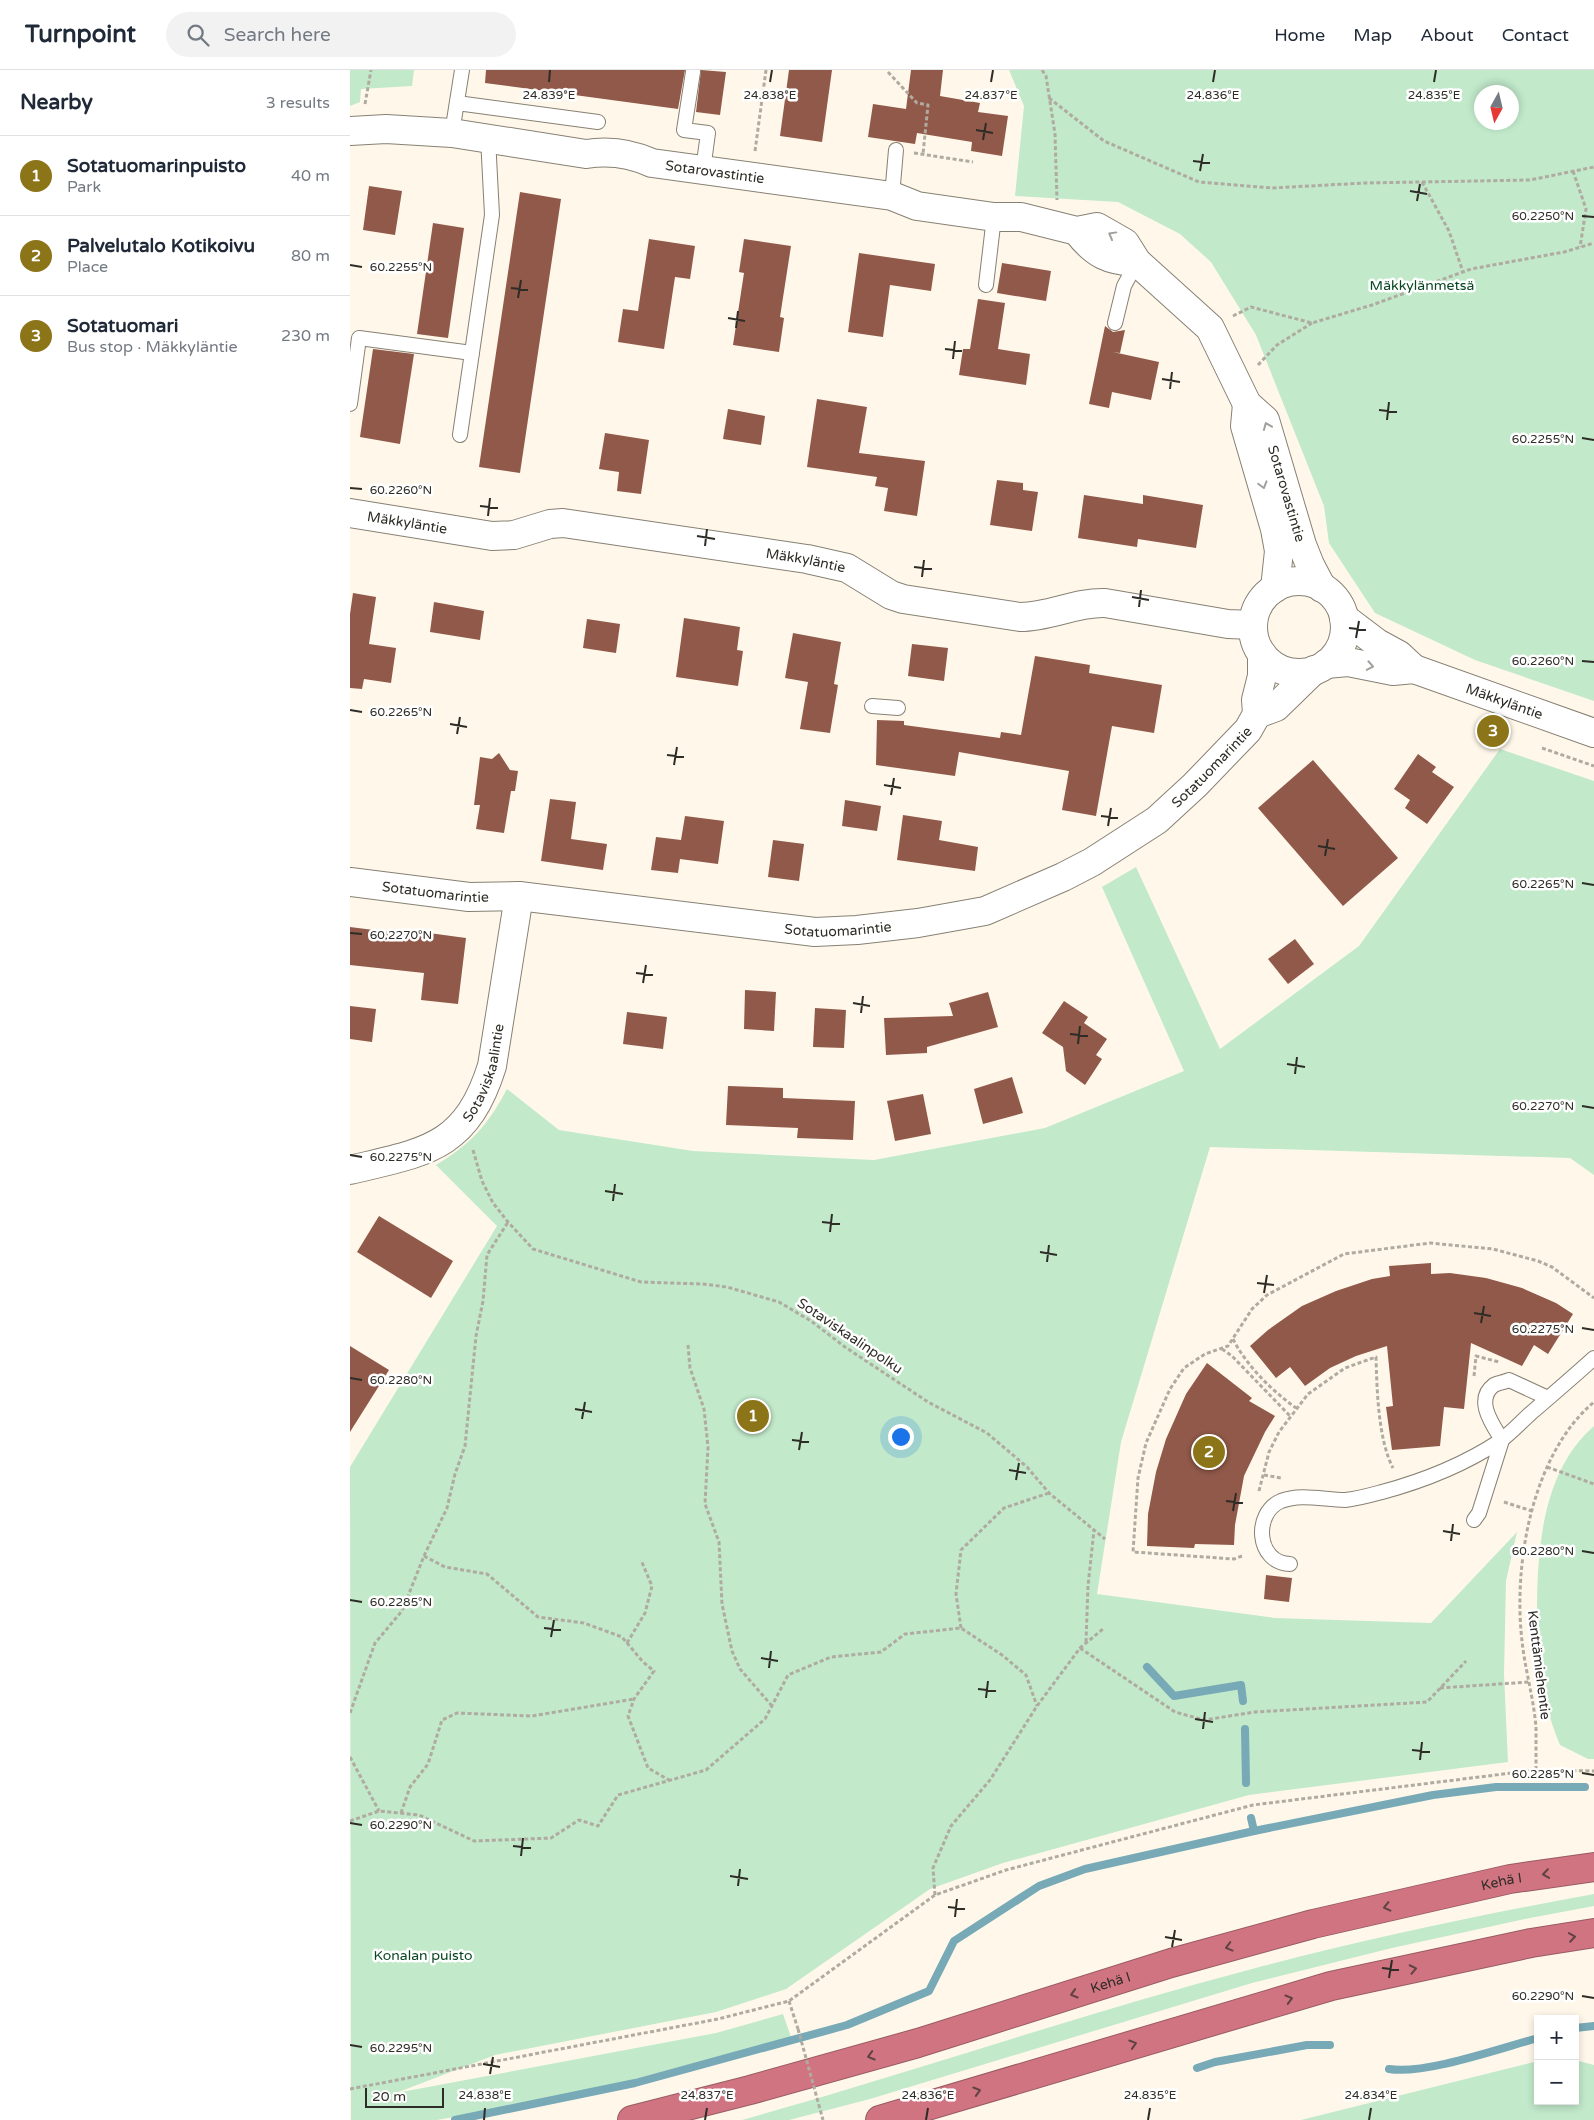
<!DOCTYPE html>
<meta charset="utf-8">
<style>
body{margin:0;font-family:"Varela Round",sans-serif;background:#f2f2f3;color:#1f2937}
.controls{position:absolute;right:15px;bottom:15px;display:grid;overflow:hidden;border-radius:0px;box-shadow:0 2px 8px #0003}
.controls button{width:45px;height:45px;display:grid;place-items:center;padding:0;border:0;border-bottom:1px solid #e0e1e3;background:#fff;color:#1f2937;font:25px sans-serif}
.compass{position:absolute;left:1124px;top:15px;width:45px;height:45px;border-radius:50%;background:#fff;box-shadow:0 2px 8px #0003;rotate:188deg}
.scale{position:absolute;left:15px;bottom:12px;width:79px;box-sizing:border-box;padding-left:5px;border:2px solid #2e2c26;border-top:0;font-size:14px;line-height:18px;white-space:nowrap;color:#2e2c26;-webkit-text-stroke:4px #fff;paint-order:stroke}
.you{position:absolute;left:550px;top:1366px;width:18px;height:18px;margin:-12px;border:4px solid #fff;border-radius:50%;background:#1a73e8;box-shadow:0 0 0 8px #1a73e833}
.badge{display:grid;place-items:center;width:32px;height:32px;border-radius:50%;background:#8c7418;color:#fff;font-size:16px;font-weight:700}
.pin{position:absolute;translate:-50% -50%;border:2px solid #fff;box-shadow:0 1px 5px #0006}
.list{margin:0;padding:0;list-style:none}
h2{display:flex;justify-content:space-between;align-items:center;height:65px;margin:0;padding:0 20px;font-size:21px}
h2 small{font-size:16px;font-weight:400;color:#747a83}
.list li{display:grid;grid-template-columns:32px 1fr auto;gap:15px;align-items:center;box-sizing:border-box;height:80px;padding:0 20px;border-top:1px solid #e0e1e3}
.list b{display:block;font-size:19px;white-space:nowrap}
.list p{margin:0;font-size:16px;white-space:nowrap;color:#747a83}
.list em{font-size:16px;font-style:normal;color:#747a83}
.icon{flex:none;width:28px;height:28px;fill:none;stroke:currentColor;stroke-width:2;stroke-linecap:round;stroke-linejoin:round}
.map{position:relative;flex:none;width:1244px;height:2050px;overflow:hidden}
header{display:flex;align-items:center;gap:30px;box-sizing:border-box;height:70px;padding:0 25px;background:#fff;border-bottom:1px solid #e0e1e3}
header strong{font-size:24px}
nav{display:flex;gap:28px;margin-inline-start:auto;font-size:18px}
.search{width:350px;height:45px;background:#f2f2f3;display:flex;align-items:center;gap:12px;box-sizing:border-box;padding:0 18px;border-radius:28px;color:#747a83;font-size:19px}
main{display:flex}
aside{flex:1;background:#fff}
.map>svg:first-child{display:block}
</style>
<header>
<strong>Turnpoint</strong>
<div class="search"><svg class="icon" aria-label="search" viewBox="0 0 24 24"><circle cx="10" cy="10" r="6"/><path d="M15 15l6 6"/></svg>Search here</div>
<nav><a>Home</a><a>Map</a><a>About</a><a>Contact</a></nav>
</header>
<main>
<aside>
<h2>Nearby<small>3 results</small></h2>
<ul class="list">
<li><span class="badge">1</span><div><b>Sotatuomarinpuisto</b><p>Park</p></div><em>40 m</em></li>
<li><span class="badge">2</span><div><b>Palvelutalo Kotikoivu</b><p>Place</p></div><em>80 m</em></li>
<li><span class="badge">3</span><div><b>Sotatuomari</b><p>Bus stop · Mäkkyläntie</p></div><em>230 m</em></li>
</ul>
</aside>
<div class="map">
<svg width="1244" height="2050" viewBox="0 0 1244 2050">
<rect width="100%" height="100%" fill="#fff8ea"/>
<!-- green -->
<g fill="#c1e9ca" fill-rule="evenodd">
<path d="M0 0H64L62 16 11 19 10 32 0 36Z"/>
<path d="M659 0H1244V631L1125 590 1025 543 979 473 974 436 906 265 861 192 830 164 768 132 665 126 674 36ZM1132 22H1162V52H1132Z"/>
<path d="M1150 679 1244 711V1105L1220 1088 860 1077 771 1372 747 1524 925 1548 1081 1553 1167 1462 1156 1511 1154 1604 1158 1692 899 1725 653 1793 580 1819 436 1919 366 1942 145 1985 46 2023 366 1963 433 1944 441 1967 255 2017 137 2041 87 2050H1L0 1397 147 1156 86 1095C121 1074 138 1055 157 1019L209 1060 343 1081 524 1090 695 1058 834 1001 752 817 786 797 870 979 1009 876Z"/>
<path d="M1244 1356V1689H1238L1210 1675C1199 1648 1191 1619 1187 1590 1185 1575 1187 1559 1187 1544 1187 1480 1192 1401 1244 1356Z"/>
<path d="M1244 1824V1836L1180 1848 1042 1878 902 1913 520 2029 439 2050H392C563 2002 731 1944 902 1899 1015 1869 1129 1845 1244 1824Z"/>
<path d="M1225 1990 1244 1995V2050H951L1188 1991V2031H1225Z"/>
</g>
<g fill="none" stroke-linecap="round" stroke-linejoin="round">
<!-- stream -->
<g stroke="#77a9b6" stroke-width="8">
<path d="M797 1597 824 1626 891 1615 893 1631"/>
<path d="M895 1659 896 1713"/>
<path d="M901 1748 904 1761"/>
<path d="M1225 1958 1244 1956"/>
<path d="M847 1998 865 1992 957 1975H980"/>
<path d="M1039 1999C1074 2005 1151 1978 1188 1968"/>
<path d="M105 2050 285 2013 497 1955 579 1921 604 1871 689 1816 735 1799 904 1761 1083 1725 1146 1717H1235"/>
</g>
</g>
<!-- building -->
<g fill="#905949">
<path d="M136 0H335L328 39 135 13Z"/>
<path d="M351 0 376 2 370 45 346 42Z"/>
<path d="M439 0H482L472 72 430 66Z"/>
<path d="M561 0H593L590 26 630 33 628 42 658 46 652 86 621 81 622 72 567 63 565 74 518 67 523 34 556 39Z"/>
<path d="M19 116 52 121 45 165 13 160Z"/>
<path d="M170 122 211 129 170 403 129 397Z"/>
<path d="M83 153 114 158 98 268 67 264Z"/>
<path d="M299 169 345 176 340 209 325 207 314 279 268 272 273 239 288 241Z"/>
<path d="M394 169 441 176 430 247 434 248 429 282 383 275 394 203 389 202Z"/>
<path d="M509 183 585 194 581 221 540 215 533 267 498 262Z"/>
<path d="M652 193 701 201 696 231 647 223Z"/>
<path d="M628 229 655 233 648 279 680 284 676 315 609 305 613 279H620Z"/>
<path d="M755 256 763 262 775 260 770 283 763 282 809 292 801 330 762 322 759 338 739 334Z"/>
<path d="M23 279 64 284 50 374 10 367Z"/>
<path d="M467 329 517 337 509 383 575 391 567 446 534 441 538 418 525 416 527 407 457 397Z"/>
<path d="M378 339 415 346 411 375 373 369Z"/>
<path d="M255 363 299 370 291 424 267 421 269 402 249 399Z"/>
<path d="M647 410 673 413V420L688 422 682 461 640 455Z"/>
<path d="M734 425 793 434V425L853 435 846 478 788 469 787 477 728 468Z"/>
<path d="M3 523 26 527 19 574 46 578 41 613 14 609 12 619 0 618V544Z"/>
<path d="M84 532 134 541 130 570 80 562Z"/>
<path d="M334 548 390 557 387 580 393 581 388 616 326 607Z"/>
<path d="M237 549 270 554 266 583 233 578Z"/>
<path d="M443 563 491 572 484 614 488 615 480 663 450 659 458 612 435 608Z"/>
<path d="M562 574 598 578 594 611 558 606Z"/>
<path d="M685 586 740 595 739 603 812 615 804 663 762 656 746 746 712 740 719 701 609 682 605 706 526 695 527 650 554 651V655L650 668 651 662 671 665Z"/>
<path d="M149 683 160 700 168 701 165 721H161L154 763 126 759 130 735H124L130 687 142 689Z"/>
<path d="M1068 684 1086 697 1082 702 1104 717 1077 754 1055 738 1060 730 1044 719Z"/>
<path d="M963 690 1048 788 993 836 908 738Z"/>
<path d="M200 729 226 732 221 769 257 774 253 800 191 791Z"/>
<path d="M495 730 531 736 527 761 492 756Z"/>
<path d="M553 745 592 751 589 770 628 777 625 801 547 790Z"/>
<path d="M335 746 374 751 368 794 330 789 328 803 301 800 306 767 331 770Z"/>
<path d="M423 770 454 774 449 811 418 807Z"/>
<path d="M0 857 79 867V863L116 868 108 934 71 930 74 903 0 895Z"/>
<path d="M945 869 964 894 938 914 918 889Z"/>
<path d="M395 920 426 922 424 961 394 959Z"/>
<path d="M638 922 648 957 577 977V983L536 985 534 948 603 946 599 933Z"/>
<path d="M714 931 738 947 734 953 757 969 746 985 752 989 735 1015 716 1001 713 977 692 963Z"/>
<path d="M0 936 26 939 22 972 0 969Z"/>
<path d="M465 938 496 940 494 978 463 977Z"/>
<path d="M277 942 317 947 313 979 273 974Z"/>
<path d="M662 1007 673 1043 633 1054 624 1019Z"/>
<path d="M378 1016 433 1018V1028L505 1031 503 1070 447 1068 448 1058 376 1055Z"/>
<path d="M573 1024 581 1064 545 1071 537 1031Z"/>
<path d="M29 1146 103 1191 81 1228 7 1182Z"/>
<path d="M1081 1193V1204L1100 1203 1136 1208 1172 1218 1206 1233 1223 1244 1198 1284 1184 1275 1172 1296 1121 1273 1114 1339 1094 1337 1090 1376 1042 1380 1036 1337 1043 1336 1037 1276 1006 1286 980 1298 955 1316 940 1297 926 1308 900 1276 918 1260 952 1236 986 1221 1022 1209 1040 1206 1039 1196Z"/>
<path d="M0 1276 39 1300 0 1362Z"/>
<path d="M857 1293 902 1328 899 1331 925 1346 915 1362 894 1406 885 1455 884 1475 845 1474 844 1478 797 1476 798 1444 806 1402 816 1369 836 1324Z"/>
<path d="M916 1505 942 1508 939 1532 914 1529Z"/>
</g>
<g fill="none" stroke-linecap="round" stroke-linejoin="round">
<defs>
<g id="lane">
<path d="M343 2 334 60 358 63 353 100"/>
<path d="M107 33 248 52"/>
<path d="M102 63 112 0"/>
<path d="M542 126 546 80"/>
<path d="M636 215 644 147"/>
<path d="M765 253 774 216 787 192"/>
<path d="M0 334 9 268 122 283"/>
<path d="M110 365 142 145 138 68"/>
<path d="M522 636 548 638"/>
<path d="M1124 1450 1129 1443 1152 1370C1143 1355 1124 1330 1144 1315 1148 1313 1155 1312 1159 1310L1198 1328"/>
<path d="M940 1494C906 1493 903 1443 931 1431 951 1423 975 1430 995 1430 1007 1429 1021 1425 1032 1422 1073 1411 1115 1394 1150 1371 1161 1363 1171 1352 1181 1343 1202 1325 1223 1307 1244 1288"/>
</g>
<g id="street">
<path id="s1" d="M0 61 36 59 102 63 236 84C260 80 280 83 302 93L542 126 567 136 644 147H671L727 161 747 157 775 173 787 192 860 258 897 334 915 350 952 475 960 495 972 518"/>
<path d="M727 161C744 184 759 191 787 192"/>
<path d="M897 334 895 356 925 459 929 481 925 518"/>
<path id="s2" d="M0 443 142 466 164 465 200 454 213 453 457 489 497 498 541 525 553 529 670 547C700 547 726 532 755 533L878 554 903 555"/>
<path d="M907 644 926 637 964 600"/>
<path id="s3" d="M0 812 119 827 169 826 465 862 507 860 568 853 635 841 713 807 742 792 807 750 845 715 898 660 907 644 906 630 912 606V584"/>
<path id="s4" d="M0 1100C75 1082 116 1079 142 996L169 826"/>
</g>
<g id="secondary">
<circle cx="949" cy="557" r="46"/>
<path d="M994 548 1027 573 1049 585 1064 599"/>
<path id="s5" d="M976 594 998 592 1043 601 1064 599 1244 663"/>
</g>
<g id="highway">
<path id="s6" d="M282 2050 400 2020 568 1973 821 1893 963 1854 1160 1809 1244 1797"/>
<path d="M530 2050 981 1916 1181 1873 1244 1863"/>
</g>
</defs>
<!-- lane casing -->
<use href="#lane" stroke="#878174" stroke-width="16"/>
<!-- street casing -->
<use href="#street" stroke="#878174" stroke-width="30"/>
<!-- secondary casing -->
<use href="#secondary" stroke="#878174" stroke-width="30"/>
<!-- highway casing -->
<use href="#highway" stroke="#985b62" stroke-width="30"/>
<!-- path -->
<g stroke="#b0aba0" stroke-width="3" stroke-dasharray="4 2.5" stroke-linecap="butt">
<path d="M692 0 696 6 705 64 707 130"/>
<path d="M538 2 567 33 578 35 573 84"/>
<path d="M699 28 754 71 849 112 922 118 1015 113 1180 110 1244 97"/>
<path d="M15 34 21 0"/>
<path d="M405 81 416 0"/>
<path d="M564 83 623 92"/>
<path d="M1223 101 1236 139 1230 177"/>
<path d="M1072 112 1099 161 1113 202"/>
<path d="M883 246 901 237 962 253 1022 235 1121 199 1214 182 1244 173"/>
<path d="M908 295 927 275 962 253"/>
<path d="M1192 678 1244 696"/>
<path d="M123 1080 132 1111 143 1133 158 1152 183 1179 291 1212 352 1214 377 1217 429 1232 461 1251 495 1277 578 1332 637 1363 677 1397 699 1423 755 1469"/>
<path d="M883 1269C896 1295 921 1320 946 1338"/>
<path d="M338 1275 340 1298 354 1339 358 1377 355 1434 369 1472 372 1534 382 1581 390 1599 422 1636"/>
<path d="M872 1279 882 1286 941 1347"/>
<path d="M1124 1306 1126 1286 1149 1292"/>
<path d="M1197 1397 1244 1414"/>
<path d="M914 1405 931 1408"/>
<path d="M909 1421 919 1382 929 1362 958 1324 995 1298 1026 1287C1027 1320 1028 1369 1043 1398"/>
<path d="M1154 1432 1182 1441"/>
<path d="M74 1486 95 1497 137 1504 188 1547 234 1553 272 1567 293 1592 304 1601 284 1629 278 1646 298 1698 319 1710"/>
<path d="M892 1486 884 1489 783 1482 788 1408 796 1373 820 1319 834 1298 855 1284 878 1276 902 1239 917 1225 994 1184 1080 1173 1143 1179 1188 1191 1202 1197 1244 1228"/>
<path d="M611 1558 606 1524 611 1480 654 1438 699 1423"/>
<path d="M736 1572 738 1516 744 1460"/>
<path d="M277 1573 295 1543 302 1516 291 1490"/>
<path d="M730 1578 825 1642 854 1650 905 1642 1077 1632 1116 1591"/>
<path d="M1090 1618 1179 1612"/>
<path d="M0 1643 25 1573 52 1541 74 1486 97 1438 105 1404 115 1376 126 1266 133 1231 137 1185 158 1152"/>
<path d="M0 1687 29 1741"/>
<path d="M1186 1700C1186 1686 1186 1672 1186 1658 1184 1629 1175 1600 1172 1571 1163 1494 1182 1384 1244 1332"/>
<path d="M51 1743 60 1717 78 1694 92 1650 107 1643 182 1646 284 1629"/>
<path d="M0 1751 29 1741 69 1745 124 1771 201 1768 229 1750 248 1756 268 1725 356 1700 415 1649 438 1605 481 1587 531 1582 555 1564 611 1558 652 1585 676 1605 687 1636"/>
<path d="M585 1825 583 1798 601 1756 640 1710 687 1636 730 1578 753 1559"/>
<path d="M439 1931 448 1959"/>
<path d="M0 2019 368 1949 439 1931 585 1825 656 1800 903 1735 1186 1700 1244 1701"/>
</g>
<!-- lane -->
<use href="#lane" stroke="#fff" stroke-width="14"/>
<!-- street -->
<use href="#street" stroke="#fff" stroke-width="28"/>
<!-- secondary -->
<use href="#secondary" stroke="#fff" stroke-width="28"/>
<!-- highway -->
<use href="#highway" stroke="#d17482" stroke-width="28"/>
<!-- path-bridge -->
<path stroke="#b0aba0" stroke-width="3" stroke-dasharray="4 2.5" stroke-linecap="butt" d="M448 1959 473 2050"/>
</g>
<!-- one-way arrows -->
<defs><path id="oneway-chevron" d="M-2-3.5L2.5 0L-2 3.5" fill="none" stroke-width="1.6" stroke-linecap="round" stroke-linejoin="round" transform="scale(1.25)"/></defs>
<g stroke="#a1a09d">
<use href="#oneway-chevron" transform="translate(762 165) rotate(-151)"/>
<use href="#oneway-chevron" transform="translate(917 356) rotate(-112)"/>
<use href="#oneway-chevron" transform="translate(913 415) rotate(74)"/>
<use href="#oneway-chevron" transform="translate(1020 596) rotate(11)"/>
</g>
<g stroke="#5f4242">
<use href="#oneway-chevron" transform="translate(1196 1804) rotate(172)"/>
<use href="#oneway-chevron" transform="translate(1037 1837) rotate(167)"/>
<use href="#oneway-chevron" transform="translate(1222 1867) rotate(-9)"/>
<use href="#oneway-chevron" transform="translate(879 1877) rotate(165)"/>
<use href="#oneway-chevron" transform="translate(1063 1899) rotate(-12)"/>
<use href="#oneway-chevron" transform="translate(724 1924) rotate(163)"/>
<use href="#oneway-chevron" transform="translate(939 1929) rotate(-16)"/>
<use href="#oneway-chevron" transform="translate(783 1974) rotate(-17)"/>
<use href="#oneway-chevron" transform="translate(521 1986) rotate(164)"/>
<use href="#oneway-chevron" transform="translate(627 2021) rotate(-17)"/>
</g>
<!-- ticks -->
<path fill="none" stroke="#2e2c26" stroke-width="2" d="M199 12 200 0M420 12 422 0M641 12 643 0M863 12 865 0M1084 12 1086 0M626 60 643 63M633 70 636 53M843 91 860 93M850 101 853 84M1060 121 1077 124M1067 131 1070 114M1232 146 1244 147M0 195 12 197M161 218 178 220M168 228 171 210M378 248 395 251M386 258 388 241M595 279 612 281M603 289 605 271M812 309 830 312M820 319 822 302M1029 340 1047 342M1037 350 1039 332M1232 368 1244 370M0 418 12 419M130 436 148 438M138 446 140 428M347 466 365 469M355 476 357 459M564 497 582 499M572 507 574 490M782 527 799 530M789 537 791 520M999 558 1016 560M1006 568 1009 551M1232 591 1244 592M0 640 12 642M100 654 117 657M107 664 110 647M317 685 334 687M324 695 327 677M534 715 551 718M541 725 544 708M751 746 768 748M758 756 761 738M968 776 985 779M975 786 978 769M1232 813 1244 815M0 863 12 864M286 903 303 905M293 913 296 895M503 933 520 936M511 943 513 926M720 964 738 966M728 974 730 956M937 994 955 997M945 1004 947 987M1232 1036 1244 1038M0 1085 12 1087M255 1121 273 1124M263 1131 265 1114M472 1152 490 1154M480 1162 482 1144M690 1182 707 1185M697 1192 699 1175M907 1213 924 1215M914 1223 917 1205M1124 1243 1141 1246M1131 1253 1134 1236M1232 1258 1244 1260M0 1308 12 1310M225 1339 242 1342M232 1349 235 1332M442 1370 459 1372M449 1380 452 1362M659 1400 676 1403M666 1410 669 1393M876 1431 893 1433M883 1441 886 1423M1093 1461 1110 1464M1101 1471 1103 1454M1232 1481 1244 1483M0 1530 12 1532M194 1558 211 1560M201 1567 204 1550M411 1588 428 1591M419 1598 421 1581M628 1619 646 1621M636 1628 638 1611M845 1649 863 1652M853 1659 855 1642M1062 1680 1080 1682M1070 1690 1072 1672M1232 1703 1244 1705M0 1753 12 1755M163 1776 181 1778M171 1786 173 1768M380 1806 398 1809M388 1816 390 1799M598 1837 615 1839M605 1847 607 1829M815 1867 832 1870M822 1877 825 1860M1032 1898 1049 1900M1039 1908 1042 1890M1232 1926 1244 1928M0 1975 12 1977M133 1994 150 1997M140 2004 143 1987M134 2050 135 2038M355 2050 357 2038M576 2050 578 2038M798 2050 800 2038M1019 2050 1021 2038"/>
<g text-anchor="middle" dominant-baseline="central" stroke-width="5" stroke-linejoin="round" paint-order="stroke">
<!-- street labels -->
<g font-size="14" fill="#2e2c26" stroke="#fff">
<text stroke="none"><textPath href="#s1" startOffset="369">Sotarovastintie</textPath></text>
<text stroke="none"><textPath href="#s1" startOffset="1096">Sotarovastintie</textPath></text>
<text stroke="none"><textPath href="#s2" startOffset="58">Mäkkyläntie</textPath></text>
<text stroke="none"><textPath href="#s2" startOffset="462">Mäkkyläntie</textPath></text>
<text stroke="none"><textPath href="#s5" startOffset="185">Mäkkyläntie</textPath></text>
<text stroke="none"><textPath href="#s3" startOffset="911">Sotatuomarintie</textPath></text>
<text stroke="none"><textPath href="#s3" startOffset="86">Sotatuomarintie</textPath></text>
<text stroke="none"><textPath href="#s3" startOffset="491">Sotatuomarintie</textPath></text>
<text stroke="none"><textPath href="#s4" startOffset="180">Sotaviskaalintie</textPath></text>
<text transform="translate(500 1266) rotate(34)">Sotaviskaalinpolku</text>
<text transform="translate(1189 1595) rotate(83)">Kenttämiehentie</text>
<text stroke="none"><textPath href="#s6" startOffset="902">Kehä I</textPath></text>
<text stroke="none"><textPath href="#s6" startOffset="498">Kehä I</textPath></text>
</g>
<!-- park labels -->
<g font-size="14" fill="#094622" stroke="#fff">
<text x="1072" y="215">Mäkkylänmetsä</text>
<text x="73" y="1885">Konalan puisto</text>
</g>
</g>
<g font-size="12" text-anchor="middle" fill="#2e2c26" stroke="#fff" stroke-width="5" stroke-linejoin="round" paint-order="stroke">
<text x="199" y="29">24.839°E</text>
<text x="420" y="29">24.838°E</text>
<text x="641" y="29">24.837°E</text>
<text x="863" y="29">24.836°E</text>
<text x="1084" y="29">24.835°E</text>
<text x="1193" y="150">60.2250°N</text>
<text x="51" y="201">60.2255°N</text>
<text x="1193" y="373">60.2255°N</text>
<text x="51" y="424">60.2260°N</text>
<text x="1193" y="595">60.2260°N</text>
<text x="51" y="646">60.2265°N</text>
<text x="1193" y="818">60.2265°N</text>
<text x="51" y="869">60.2270°N</text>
<text x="1193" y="1040">60.2270°N</text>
<text x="51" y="1091">60.2275°N</text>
<text x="1193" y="1263">60.2275°N</text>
<text x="51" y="1314">60.2280°N</text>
<text x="1193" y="1485">60.2280°N</text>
<text x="51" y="1536">60.2285°N</text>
<text x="1193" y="1708">60.2285°N</text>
<text x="51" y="1759">60.2290°N</text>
<text x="1193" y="1930">60.2290°N</text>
<text x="51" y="1982">60.2295°N</text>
<text x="135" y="2029">24.838°E</text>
<text x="357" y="2029">24.837°E</text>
<text x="578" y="2029">24.836°E</text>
<text x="800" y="2029">24.835°E</text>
<text x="1021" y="2029">24.834°E</text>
</g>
</svg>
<div class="controls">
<button>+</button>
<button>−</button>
</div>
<svg class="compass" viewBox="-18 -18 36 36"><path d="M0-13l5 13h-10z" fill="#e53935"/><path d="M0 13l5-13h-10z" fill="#747a83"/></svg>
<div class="scale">20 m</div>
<div class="you"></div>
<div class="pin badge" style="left:403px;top:1346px">1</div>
<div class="pin badge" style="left:859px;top:1382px">2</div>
<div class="pin badge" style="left:1143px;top:661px">3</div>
</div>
</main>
